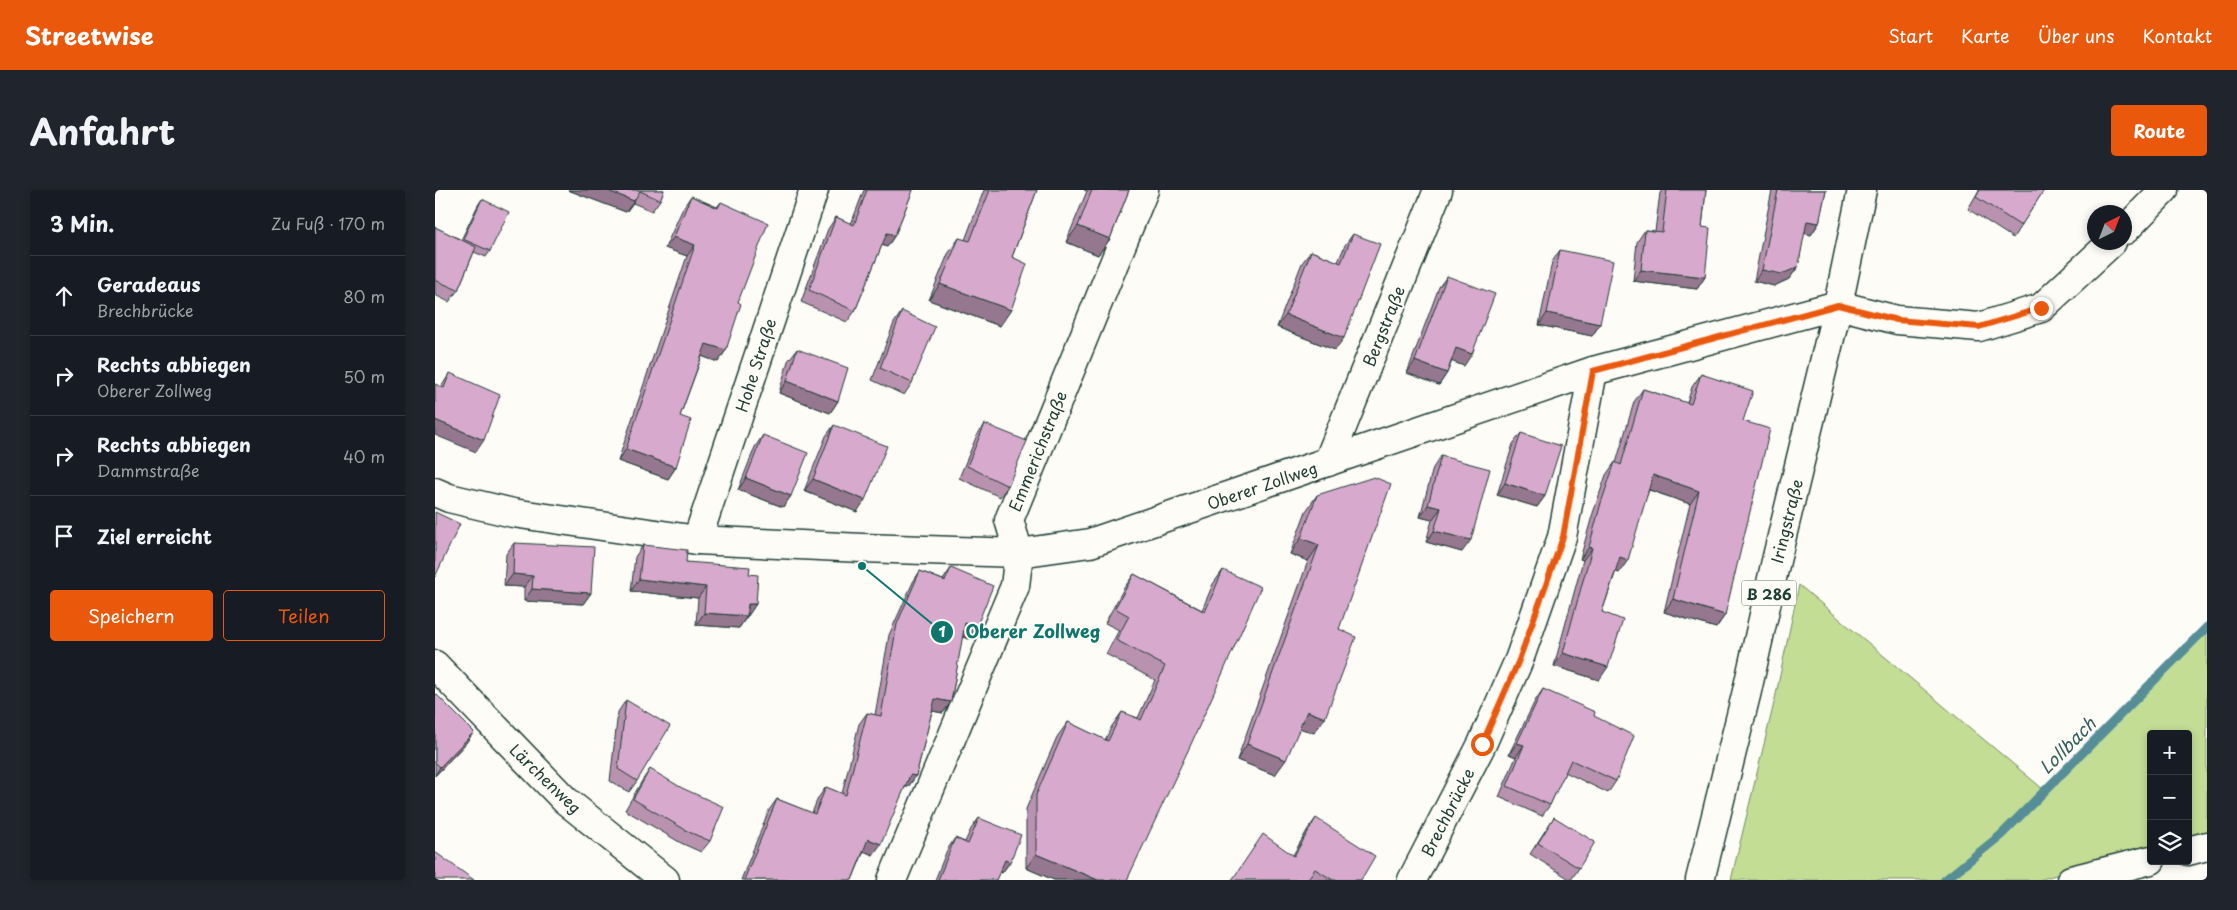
<!DOCTYPE html>
<html lang="de">
<meta charset="utf-8">
<style>
body{margin:0;font-family:"Playpen Sans",sans-serif;background:#20242c;color:#f1f3f6}
.controls{position:absolute;right:15px;bottom:15px;display:grid;overflow:hidden;border-radius:5px;box-shadow:0 2px 8px #0003}
.controls button{width:45px;height:45px;display:grid;place-items:center;padding:0;border:0;border-bottom:1px solid #363941;background:#171b24;color:#f1f3f6;font:25px sans-serif}
.compass{position:absolute;left:1652px;top:15px;width:45px;height:45px;border-radius:50%;background:#171b24;box-shadow:0 2px 8px #0003;rotate:42deg}
.stop{position:absolute;width:15px;height:15px;margin:-11px;border:4px solid #ea580c;border-radius:50%;background:#fff}
.stop.end{background:#ea580c;border-color:#fff;box-shadow:0 1px 5px #0008}
.list{margin:0;padding:0;list-style:none}
h2{display:flex;justify-content:space-between;align-items:center;height:65px;margin:0;padding:0 20px;font-size:21px}
h2 small{font-size:16px;font-weight:400;color:#9ea1a6}
.list li{display:grid;grid-template-columns:32px 1fr auto;gap:15px;align-items:center;box-sizing:border-box;height:80px;padding:0 20px;border-top:1px solid #363941}
.list b{display:block;font-size:19px;white-space:nowrap}
.list p{margin:0;font-size:16px;white-space:nowrap;color:#9ea1a6}
.list em{font-size:16px;font-style:normal;color:#9ea1a6}
.actions{display:flex;gap:10px;padding:15px 20px}
.actions a{flex:1;padding:11px 0;border:1px solid #ea580c;border-radius:5px;text-align:center;font-size:18px;color:#ea580c}
.actions .main{background:#ea580c;color:#fff}
.icon{flex:none;width:28px;height:28px;fill:none;stroke:currentColor;stroke-width:2;stroke-linecap:round;stroke-linejoin:round}
.map{position:relative;flex:none;width:1772px;height:690px;overflow:hidden;border-radius:5px}
header{display:flex;align-items:center;gap:30px;box-sizing:border-box;height:70px;padding:0 25px;background:#ea580c;color:#fff}
header strong{font-size:24px}
nav{display:flex;gap:28px;margin-inline-start:auto;font-size:18px}
.intro{display:flex;align-items:center;justify-content:space-between;box-sizing:border-box;height:120px;padding:0 30px}
h1{margin:0;font-size:35px}
.button{padding:12px 22px;border-radius:5px;background:#ea580c;color:#fff;font-size:18px;font-weight:700}
main{display:flex;gap:30px;padding:0 30px}
aside{flex:1;background:#171b24;border-radius:5px;box-shadow:0 2px 8px #0003}
.map>svg:first-child{display:block}
</style>
<header>
<strong>Streetwise</strong>
<nav><a>Start</a><a>Karte</a><a>Über uns</a><a>Kontakt</a></nav>
</header>
<div class="intro"><h1>Anfahrt</h1><a class="button">Route</a></div>
<main>
<aside>
<h2>3 Min.<small>Zu Fuß · 170 m</small></h2>
<ul class="list">
<li><svg class="icon" aria-label="ahead" viewBox="0 0 24 24"><path d="M12 20V5M6 11l6-6 6 6"/></svg><div><b>Geradeaus</b><p>Brechbrücke</p></div><em>80 m</em></li>
<li><svg class="icon" aria-label="right" viewBox="0 0 24 24"><path d="M7 20v-9h11M14 6l5 5-5 5"/></svg><div><b>Rechts abbiegen</b><p>Oberer Zollweg</p></div><em>50 m</em></li>
<li><svg class="icon" aria-label="right" viewBox="0 0 24 24"><path d="M7 20v-9h11M14 6l5 5-5 5"/></svg><div><b>Rechts abbiegen</b><p>Dammstraße</p></div><em>40 m</em></li>
<li><svg class="icon" aria-label="arrive" viewBox="0 0 24 24"><path d="M6 21V4h12l-3 4 3 4H6"/></svg><div><b>Ziel erreicht</b></div></li>
</ul>
<div class="actions"><a class="main">Speichern</a><a>Teilen</a></div>
</aside>
<div class="map">
<svg width="1772" height="690" viewBox="0 0 1772 690">
<rect width="100%" height="100%" fill="#fdfcf7"/>
<filter id="ink" filterUnits="userSpaceOnUse"><feTurbulence type="fractalNoise" baseFrequency=".02" numOctaves="2"/><feDisplacementMap in="SourceGraphic" scale="10" xChannelSelector="R" yChannelSelector="G"/><feConvolveMatrix kernelMatrix="1 2 1 2 8 2 1 2 1" color-interpolation-filters="sRGB"/></filter>
<g filter="url(#ink)">
<!-- green -->
<g fill="#c3dd94" stroke="#718d64">
<path d="M1364 395 1608 599 1564 643 1504 690H1296L1340 509Z"/>
<path d="M1772 437V642L1753 647V544H1716V657L1604 690H1510L1566 645Z"/>
</g>
<g fill="none" stroke-linecap="round" stroke-linejoin="round">
<!-- stream -->
<path stroke="#568e98" stroke-width="9" d="M1510 690 1566 645 1772 437"/>
<defs>
<g id="minor">
<path d="M1690 40 1729 0"/>
<path d="M893 272 1003 0"/>
<path d="M0 302 14 308 78 323 262 350 427 358 584 363 655 353 1158 181 1403 115 1462 130 1544 137 1606 118 1677 52"/>
<path d="M262 350 379 0"/>
<path d="M0 475 130 610 230 690"/>
<path d="M1753 661 1772 656"/>
<path d="M457 690 580 396 584 363 574 330 709 0"/>
<path d="M977 690 1047 554 1084 470 1127 347 1158 181"/>
<path d="M1636 690 1716 670"/>
</g>
<path id="major" d="M1265 690 1312 501 1340 375 1403 115 1427 0"/>
</defs>
<!-- minor casing -->
<use href="#minor" stroke="#1f3d34" stroke-width="31"/>
<!-- major casing -->
<use href="#major" stroke="#1f3d34" stroke-width="31"/>
<!-- minor -->
<use href="#minor" stroke="#fdfcf7" stroke-width="28"/>
<!-- major -->
<use href="#major" stroke="#fdfcf7" stroke-width="28"/>
</g>
<!-- wall -->
<g fill="#b992b0" stroke="#1f3d34">
<path d="M133 0H229L225 10 217 21 198 13 191 22Z"/>
<path d="M429 0H478L460 45 452 57 447 55 420 121 412 132 366 112 393 39 401 27 416 34Z"/>
<path d="M549 0H602L577 67 565 136 494 110 513 64 524 48 530 50Z"/>
<path d="M649 0H694L675 49 663 65 631 52 652 1Z"/>
<path d="M1227 0H1271L1267 37 1270 87 1262 99 1198 91 1202 52 1210 40 1220 41 1225 3Z"/>
<path d="M1337 0H1391L1384 33 1376 45 1369 43 1363 77 1354 89 1339 96 1319 91Z"/>
<path d="M1544 0H1609L1578 48 1533 19Z"/>
<path d="M256 6 282 17 286 12 303 112 291 160 283 172 267 166 245 226 241 277 233 289 183 271 252 66 230 58 248 18Z"/>
<path d="M47 9 55 61 51 67 39 62 23 100 14 112 0 105V37L26 50 43 15Z"/>
<path d="M918 44 900 160 842 137 867 73 876 61 903 72 910 55Z"/>
<path d="M1125 60 1165 134 1157 146 1104 135 1117 72Z"/>
<path d="M1012 86 1029 176 1017 171 1012 183 1004 195 972 183 1004 97Z"/>
<path d="M467 121 477 193 469 205 437 190 459 133Z"/>
<path d="M362 159 403 211 395 223 344 203 353 171Z"/>
<path d="M15 183 41 262 6 197Z"/>
<path d="M1266 184 1308 231 1290 425 1281 438 1229 422 1255 314 1214 300 1184 383 1181 381 1167 422 1164 490 1119 476 1148 370 1145 369 1157 326 1171 285 1180 272 1181 273 1199 212 1208 199 1252 213 1257 197Z"/>
<path d="M550 234 573 296 565 307 524 288 542 245Z"/>
<path d="M399 235 422 322 369 301 391 246Z"/>
<path d="M1086 243 1110 306 1102 317 1062 305 1078 254Z"/>
<path d="M328 245 356 306 348 317 303 300 320 257Z"/>
<path d="M1006 266 1027 362 991 352 997 330 985 327 998 278Z"/>
<path d="M882 305 904 439 879 543 865 538 840 585 802 570 873 371 855 364 871 321Z"/>
<path d="M79 353 156 403 148 414 89 411V397L69 396 71 364Z"/>
<path d="M208 355 251 372 314 384 321 414 304 438 261 435 263 408 196 401 200 367Z"/>
<path d="M516 378 541 438 534 449 527 447 516 512 508 523 497 521 481 586 473 597H470L438 665 429 661 417 690H306L334 620 342 609 377 623 383 608 391 597 407 604 424 534 432 523 440 525 454 445 478 392 485 381 508 390Z"/>
<path d="M788 380 692 690H619L591 678V619L622 547 633 532 670 550 677 536 687 522 703 528 720 490 671 464 684 440 670 433 689 398 699 384 767 420 778 394Z"/>
<path d="M1108 499 1159 526 1181 591 1173 603 1130 582 1115 615 1107 626 1064 607 1081 567 1074 564 1100 511Z"/>
<path d="M0 504 31 553 0 586Z"/>
<path d="M191 510 202 591 194 602 175 591 183 522Z"/>
<path d="M215 579 275 651 266 662 246 653 190 620 207 591Z"/>
<path d="M1119 627 1144 678 1136 690 1095 664Z"/>
<path d="M544 628 575 672 567 683 564 682 561 690H500L512 660 520 648 530 652 536 639Z"/>
<path d="M881 628 926 690H796L858 665 873 639Z"/>
</g>
<!-- shaded-wall -->
<g fill="#967790" stroke="#1f3d34">
<path d="M133 0H171L199 11 191 22Z"/>
<path d="M1372 31 1384 33 1376 45 1364 42Z"/>
<path d="M643 36 675 49 663 65 631 52Z"/>
<path d="M452 43 460 45 452 57 444 54Z"/>
<path d="M239 47 260 55 252 66 230 58Z"/>
<path d="M1363 77 1354 89 1339 96 1319 91 1327 80Z"/>
<path d="M1206 80 1270 87 1262 99 1198 91Z"/>
<path d="M505 94 576 120 565 136 494 110Z"/>
<path d="M1112 123 1165 134 1157 146 1104 135Z"/>
<path d="M851 125 909 148 900 160 842 137Z"/>
<path d="M271 154 291 160 283 172 263 165Z"/>
<path d="M1021 158 1037 164 1029 176 1013 170Z"/>
<path d="M980 171 1012 183 1004 195 972 183Z"/>
<path d="M352 191 403 211 395 223 344 203Z"/>
<path d="M0 230 49 250 41 262 0 245Z"/>
<path d="M191 259 241 277 233 289 183 271Z"/>
<path d="M1218 285 1264 301 1255 314 1209 298Z"/>
<path d="M311 288 356 306 348 317 303 300Z"/>
<path d="M378 289 430 310 422 322 369 301Z"/>
<path d="M1070 293 1110 306 1102 317 1062 305Z"/>
<path d="M993 315 1006 318 997 330 985 327Z"/>
<path d="M999 341 1036 350 1027 362 991 352Z"/>
<path d="M866 348 884 355 873 371 855 364Z"/>
<path d="M1154 357 1157 358 1148 370 1145 369Z"/>
<path d="M1185 367 1193 370 1184 383 1176 380Z"/>
<path d="M78 384 98 386 89 397 69 396Z"/>
<path d="M204 389 271 397 263 408 196 401Z"/>
<path d="M97 399 156 403 148 414 89 411Z"/>
<path d="M1238 409 1290 425 1281 438 1229 422Z"/>
<path d="M313 414H321L313 426Z"/>
<path d="M269 423 312 426 304 438 261 435Z"/>
<path d="M530 433 541 438 534 449 522 444Z"/>
<path d="M1128 463 1173 477 1164 490 1119 476Z"/>
<path d="M500 509 516 512 508 523 493 520Z"/>
<path d="M872 521 890 528 879 543 861 537Z"/>
<path d="M39 542 31 553 0 586 5 577Z"/>
<path d="M1082 553 1089 555 1081 567 1074 564Z"/>
<path d="M812 554 851 570 840 585 802 570Z"/>
<path d="M475 585 481 586 473 597 467 596Z"/>
<path d="M433 649 446 654 438 665 426 660Z"/>
<path d="M601 664 663 690H619L591 678Z"/>
<path d="M570 670 575 672 567 683 561 681Z"/>
</g>
<!-- building -->
<g fill="#d7aacd" stroke="#1f3d34">
<path d="M171 0H229L225 10 205 1 199 11Z"/>
<path d="M432 0H478L460 45 452 43 420 121 374 100 401 27 419 35Z"/>
<path d="M555 0H602L577 67 592 74 576 120 505 94 524 48 535 51Z"/>
<path d="M657 0H694L675 49 643 36Z"/>
<path d="M1232 0H1271L1267 37 1275 38 1270 87 1206 80 1210 40 1227 42Z"/>
<path d="M1343 0H1391L1384 33 1372 31 1363 77 1347 84 1327 80Z"/>
<path d="M1545 0H1609L1586 36 1541 7Z"/>
<path d="M256 6 283 18 286 12 333 33 303 112 306 114 291 160 271 154 245 226 256 230 241 277 191 259 260 55 239 47Z"/>
<path d="M47 9 74 22 55 61 28 49Z"/>
<path d="M0 37 41 57 23 100 0 90Z"/>
<path d="M918 44 945 54 909 148 851 125 876 61 906 73Z"/>
<path d="M1125 60 1178 71 1165 134 1112 123Z"/>
<path d="M1012 86 1060 104 1037 164 1021 158 1012 183 980 171Z"/>
<path d="M467 121 500 137 477 193 445 178Z"/>
<path d="M362 159 413 178 403 211 352 191Z"/>
<path d="M15 183 65 205 49 250 0 230V194L9 198Z"/>
<path d="M1266 184 1318 201 1308 231 1335 239 1290 425 1238 409 1264 301 1218 285 1193 370 1185 367 1167 422 1188 430 1173 477 1128 463 1157 358 1154 357 1166 313 1180 272 1186 275 1208 199 1256 214Z"/>
<path d="M550 234 592 251 573 296 532 276Z"/>
<path d="M399 235 452 256 430 310 378 289Z"/>
<path d="M1086 243 1126 256 1110 306 1070 293Z"/>
<path d="M328 245 373 263 356 306 311 288Z"/>
<path d="M1006 266 1055 279 1036 350 999 341 1006 318 993 315Z"/>
<path d="M939 287 956 294 904 439 921 447 890 528 872 521 851 570 812 554 884 355 866 348 882 305Z"/>
<path d="M0 322 25 334 0 387Z"/>
<path d="M79 353 159 357 156 403 97 399 98 386 78 384Z"/>
<path d="M208 355 252 360 251 372 315 377 314 384 323 385 321 414H313L312 426 269 423 271 397 204 389Z"/>
<path d="M516 378 558 396 541 438 530 433 516 512 500 509 481 586 475 585 446 654 433 649 417 690H309L342 609 380 624 391 597 411 605 432 523 446 526 462 434 485 381 510 391Z"/>
<path d="M788 380 826 397 757 552 692 690H663L601 664V605L633 532 673 551 687 522 706 530 730 476 681 450 694 426 680 418 699 384 770 422Z"/>
<path d="M1108 499 1160 522 1159 526 1199 546 1181 591 1136 570 1115 615 1072 596 1089 555 1082 553Z"/>
<path d="M0 504H1L39 542 5 577 0 572Z"/>
<path d="M191 510 235 536 202 591 183 579Z"/>
<path d="M215 579 247 598 289 617 275 651 254 642 198 609Z"/>
<path d="M1119 627 1160 652 1144 678 1103 653Z"/>
<path d="M544 628 586 645 575 672 570 670 561 690H503L520 648 533 654Z"/>
<path d="M881 628 940 666 926 690H898L880 679 872 690H797L828 644 859 666Z"/>
<path d="M0 662 39 690H0Z"/>
</g>
</g>
<g fill="none" stroke-linecap="round" stroke-linejoin="round" filter="url(#ink)">
<!-- route -->
<path stroke="#ea580c" stroke-width="6" d="M1047 554 1084 470 1128 347 1158 181 1403 115 1462 130 1544 137 1606 118"/>
</g>
<g text-anchor="middle" dominant-baseline="central" stroke-width="4" stroke-linejoin="round" paint-order="stroke">
<!-- shield labels -->
<rect fill="#fdfcf7" stroke="#62766e" stroke-width="1" x="1306.5" y="390.5" width="55" height="25" rx="4"/>
<g font-size="15" font-weight="bold" fill="#1f3d34">
<text x="1334" y="403">B 286</text>
</g>
<!-- street labels -->
<g font-size="16" fill="#1f3d34" stroke="#fdfcf7">
<text transform="translate(948 136) rotate(-68)">Bergstraße</text>
<text transform="translate(320 175) rotate(-72)">Hohe Straße</text>
<text transform="translate(602 261) rotate(-68)">Emmerichstraße</text>
<text transform="translate(827 295) rotate(-19)">Oberer Zollweg</text>
<text transform="translate(1351 331) rotate(-76)">Iringstraße</text>
<text transform="translate(111 588) rotate(44)">Lärchenweg</text>
<text transform="translate(1012 622) rotate(-63)">Brechbrücke</text>
</g>
<!-- water labels -->
<g font-size="18" font-style="italic" fill="#365f5e" stroke="#fdfcf7">
<text transform="translate(1632 555) rotate(-45)">Lollbach</text>
</g>
</g>
<!-- callouts -->
<path fill="none" stroke="#0f766e" stroke-width="2" d="M427 376L507 442"/>
<g fill="#0f766e" stroke="#fdfcf7" stroke-width="2">
<circle cx="427" cy="376" r="5"/>
<circle cx="507" cy="442" r="12"/>
</g>
<g font-size="15" text-anchor="middle" font-weight="bold" fill="#fff">
<text x="507" y="447">1</text>
</g>
<g font-size="18" text-anchor="middle" font-weight="bold" fill="#0f766e" stroke="#fdfcf7" stroke-width="4" stroke-linejoin="round" paint-order="stroke">
<text x="598" y="448">Oberer Zollweg</text>
</g>
</svg>
<div class="controls">
<button>+</button>
<button>−</button>
<button><svg class="icon" aria-label="layers" viewBox="0 0 24 24"><path d="M12 4l9 5-9 5-9-5zM3 14l9 5 9-5"/></svg></button>
</div>
<svg class="compass" viewBox="-18 -18 36 36"><path d="M0-13l5 13h-10z" fill="#e53935"/><path d="M0 13l5-13h-10z" fill="#9ea1a6"/></svg>
<div class="stop" style="left:1047px;top:554px"></div>
<div class="stop end" style="left:1606px;top:118px"></div>
</div>
</main>
